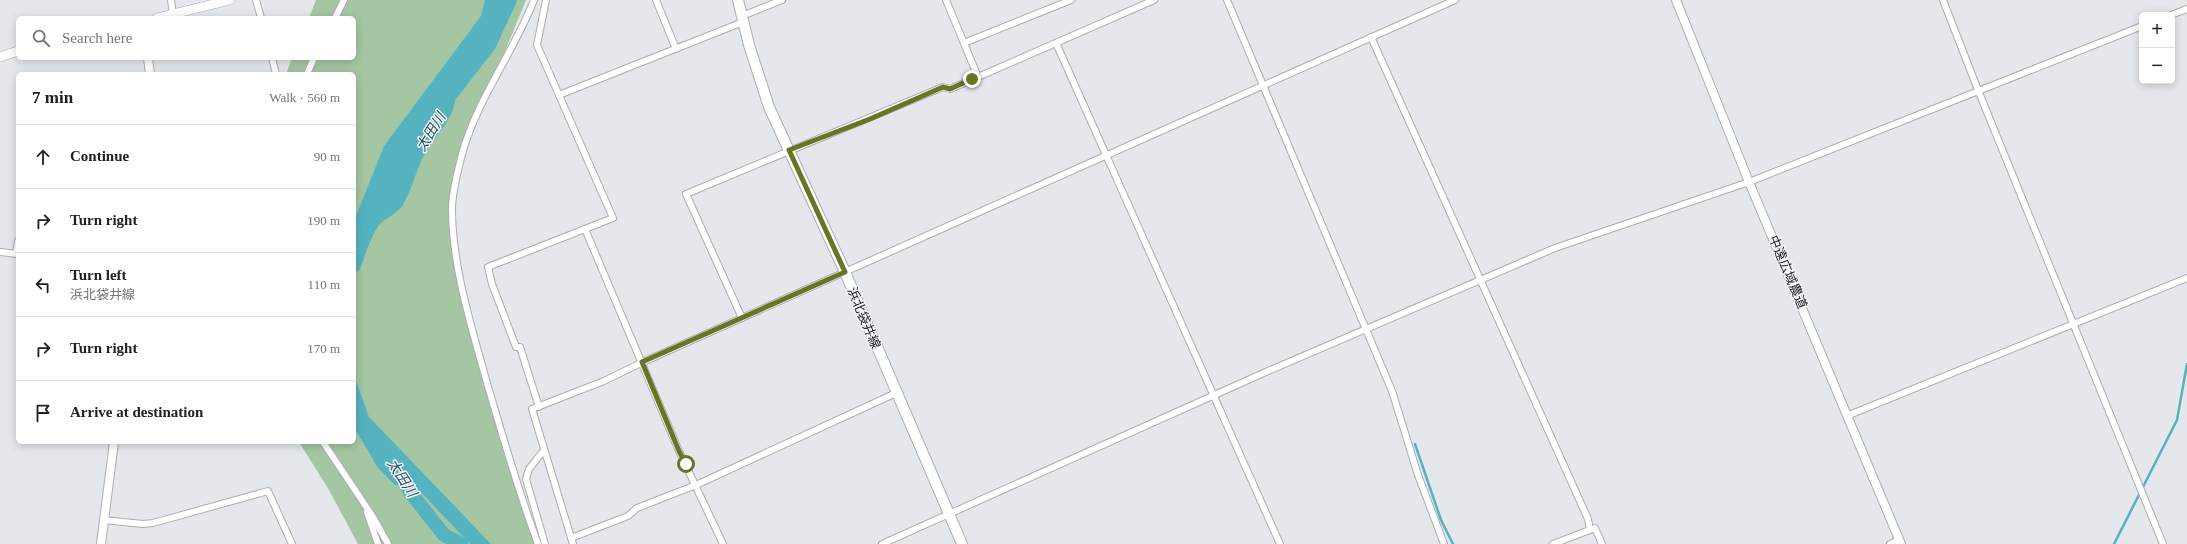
<!DOCTYPE html>
<meta charset="utf-8">
<style>
body{margin:0;font-family:"Times New Roman","Noto Sans JP",serif;background:#f6f6f6;color:#202124}
.controls{position:absolute;right:12px;top:12px;display:grid;overflow:hidden;border-radius:6px;box-shadow:0 2px 10px #0003}
.controls button{width:36px;height:36px;display:grid;place-items:center;padding:0;border:0;border-bottom:1px solid #e0e0e0;background:#fff;color:#202124;font:20px sans-serif}
.stop{position:absolute;width:12px;height:12px;margin:-9px;border:3px solid #657624;border-radius:50%;background:#fff}
.stop.end{background:#657624;border-color:#fff;box-shadow:0 1px 4px #0008}
.list{margin:0;padding:0;list-style:none}
h2{display:flex;justify-content:space-between;align-items:center;height:52px;margin:0;padding:0 16px;font-size:17px}
h2 small{font-size:13px;font-weight:400;color:#757577}
.list li{display:grid;grid-template-columns:26px 1fr auto;gap:12px;align-items:center;box-sizing:border-box;height:64px;padding:0 16px;border-top:1px solid #e0e0e0}
.list b{display:block;font-size:15px;white-space:nowrap}
.list p{margin:0;font-size:13px;white-space:nowrap;color:#757577}
.list em{font-size:13px;font-style:normal;color:#757577}
.icon{flex:none;width:22px;height:22px;fill:none;stroke:currentColor;stroke-width:2;stroke-linecap:round;stroke-linejoin:round}
.map{position:relative;flex:none;width:2187px;height:544px;overflow:hidden}
.search{position:absolute;background:#fff;box-shadow:0 2px 10px #0003;left:16px;top:16px;width:340px;height:44px;display:flex;align-items:center;gap:10px;box-sizing:border-box;padding:0 14px;border-radius:6px;color:#757577;font-size:15px}
.panel{position:absolute;background:#fff;box-shadow:0 2px 10px #0003;left:16px;top:72px;width:340px;height:372px;border-radius:6px}
.map>svg:first-child{display:block}
</style>
<div class="map">
<svg width="2187" height="544" viewBox="0 0 2187 544">
<rect width="100%" height="100%" fill="#e4e8ed"/>
<!-- green -->
<path fill="#a4c6a2" d="M316 0H526L461 159 453 225 466 307 540 544H358L329 490 299 442H354V74H286L292 58H354V18H309Z"/>
<!-- water -->
<g fill="#55b2bf">
<path d="M485 0H510L489 45 448 98V104L412 162 402 191 390 210 379 216 366 236 354 271V221L384 146 481 16Z"/>
<path d="M354 375 369 417 491 544H470L420 491 395 485 378 468 354 427Z"/>
</g>
<g fill="none" stroke-linecap="round" stroke-linejoin="round">
<!-- stream -->
<g stroke="#55b2bf" stroke-width="2.5">
<path d="M1415 444 1441 520 1453 544"/>
<path d="M2114 544 2177 420 2187 364"/>
</g>
<!-- river -->
<g stroke="#55b2bf" stroke-width="14">
<path d="M354 265C360 249 365 230 376 218 383 211 391 210 397 201 407 184 410 164 420 148 428 133 448 116 448 98L489 45 510 0"/>
<path d="M398 472 411 493 444 535 461 544"/>
</g>
<defs>
<g id="minor">
<path d="M171 0 173 14"/>
<path d="M256 0 261 18"/>
<path d="M534 0C513 54 475 102 461 158 457 174 452 193 452 209 452 266 472 329 487 383 503 437 518 491 538 544"/>
<path d="M656 0 676 49"/>
<path d="M946 0 978 77"/>
<path d="M1227 0 1392 391 1418 475 1444 544"/>
<path d="M1943 0 1978 90 2163 544"/>
<path d="M2171 15 2187 9"/>
<path d="M742 16 782 0"/>
<path d="M335 18 344 0"/>
<path d="M1371 37 1588 519 1590 530"/>
<path d="M964 43 1071 0"/>
<path d="M1056 43 1280 544"/>
<path d="M272 58 276 74"/>
<path d="M307 74 314 58"/>
<path d="M559 95 743 22"/>
<path d="M585 229 679 451 723 544"/>
<path d="M0 252 18 254"/>
<path d="M16 254 18 241"/>
<path d="M742 318 686 194 943 87 950 89 978 77 1154 0"/>
<path d="M539 407 520 347H516L492 284 488 267 613 218 537 45 546 0"/>
<path d="M1849 415 2187 278"/>
<path d="M323 442 373 517 388 544"/>
<path d="M544 450 529 469 526 479 545 544"/>
<path d="M367 512 378 544"/>
<path d="M103 520 143 524 153 523 268 491 292 544"/>
<path d="M571 538 628 516 637 508 696 485 896 393"/>
<path d="M573 544 532 409 604 381 643 362 1455 0"/>
<path d="M882 544 1268 371 1555 248 1749 182 2142 26"/>
<path d="M1553 544 1595 528 1602 544"/>
<path d="M1890 544 1900 540"/>
</g>
<g id="tertiary">
<path d="M1676 0 1749 182 1901 544"/>
<path d="M148 58 150 74"/>
<path d="M101 544 114 442"/>
</g>
<g id="secondary">
<path d="M157 18 230 0"/>
<path d="M0 57 18 51"/>
</g>
<path id="primary" d="M738 0 749 45 769 107 845 272 962 544"/>
</defs>
<!-- minor casing -->
<use href="#minor" stroke="#aaadb2" stroke-width="8"/>
<!-- tertiary casing -->
<use href="#tertiary" stroke="#aaadb2" stroke-width="10"/>
<!-- secondary casing -->
<use href="#secondary" stroke="#aaadb2" stroke-width="10"/>
<!-- primary casing -->
<use href="#primary" stroke="#aaadb2" stroke-width="12"/>
<!-- minor -->
<use href="#minor" stroke="#fff" stroke-width="6"/>
<!-- tertiary -->
<use href="#tertiary" stroke="#fff" stroke-width="8"/>
<!-- secondary -->
<use href="#secondary" stroke="#fff" stroke-width="9"/>
<!-- primary -->
<use href="#primary" stroke="#fff" stroke-width="10"/>
</g>
<g fill="none" stroke-linecap="round" stroke-linejoin="round">
<!-- route -->
<path stroke="#657624" stroke-width="5" d="M686 464 679 451 642 362 845 272 789 150 870 119 943 87 950 89 972 79"/>
</g>
<g text-anchor="middle" dominant-baseline="central" stroke-width="3" stroke-linejoin="round" paint-order="stroke">
<!-- street labels -->
<g font-size="13" fill="#1a1b1d" stroke="#f1f5fa">
<text transform="translate(1788 272) rotate(67)">中遠広域農道</text>
<text transform="translate(864 318) rotate(67)">浜北袋井線</text>
</g>
<!-- water labels -->
<g font-size="14" font-style="italic" fill="#265056" stroke="#f1f5fa">
<text transform="translate(431 132) rotate(-58)">太田川</text>
<text transform="translate(402 478) rotate(57)">太田川</text>
</g>
</g>
</svg>
<div class="controls">
<button>+</button>
<button>−</button>
</div>
<div class="stop" style="left:686px;top:464px"></div>
<div class="stop end" style="left:972px;top:79px"></div>
<div class="search"><svg class="icon" aria-label="search" viewBox="0 0 24 24"><circle cx="10" cy="10" r="6"/><path d="M15 15l6 6"/></svg>Search here</div>
<section class="panel">
<h2>7 min<small>Walk · 560 m</small></h2>
<ul class="list">
<li><svg class="icon" aria-label="ahead" viewBox="0 0 24 24"><path d="M12 20V5M6 11l6-6 6 6"/></svg><div><b>Continue</b></div><em>90 m</em></li>
<li><svg class="icon" aria-label="right" viewBox="0 0 24 24"><path d="M7 20v-9h11M14 6l5 5-5 5"/></svg><div><b>Turn right</b></div><em>190 m</em></li>
<li><svg class="icon" aria-label="left" viewBox="0 0 24 24"><path d="M17 20v-9H6M10 6l-5 5 5 5"/></svg><div><b>Turn left</b><p>浜北袋井線</p></div><em>110 m</em></li>
<li><svg class="icon" aria-label="right" viewBox="0 0 24 24"><path d="M7 20v-9h11M14 6l5 5-5 5"/></svg><div><b>Turn right</b></div><em>170 m</em></li>
<li><svg class="icon" aria-label="arrive" viewBox="0 0 24 24"><path d="M6 21V4h12l-3 4 3 4H6"/></svg><div><b>Arrive at destination</b></div></li>
</ul>
</section>
</div>
